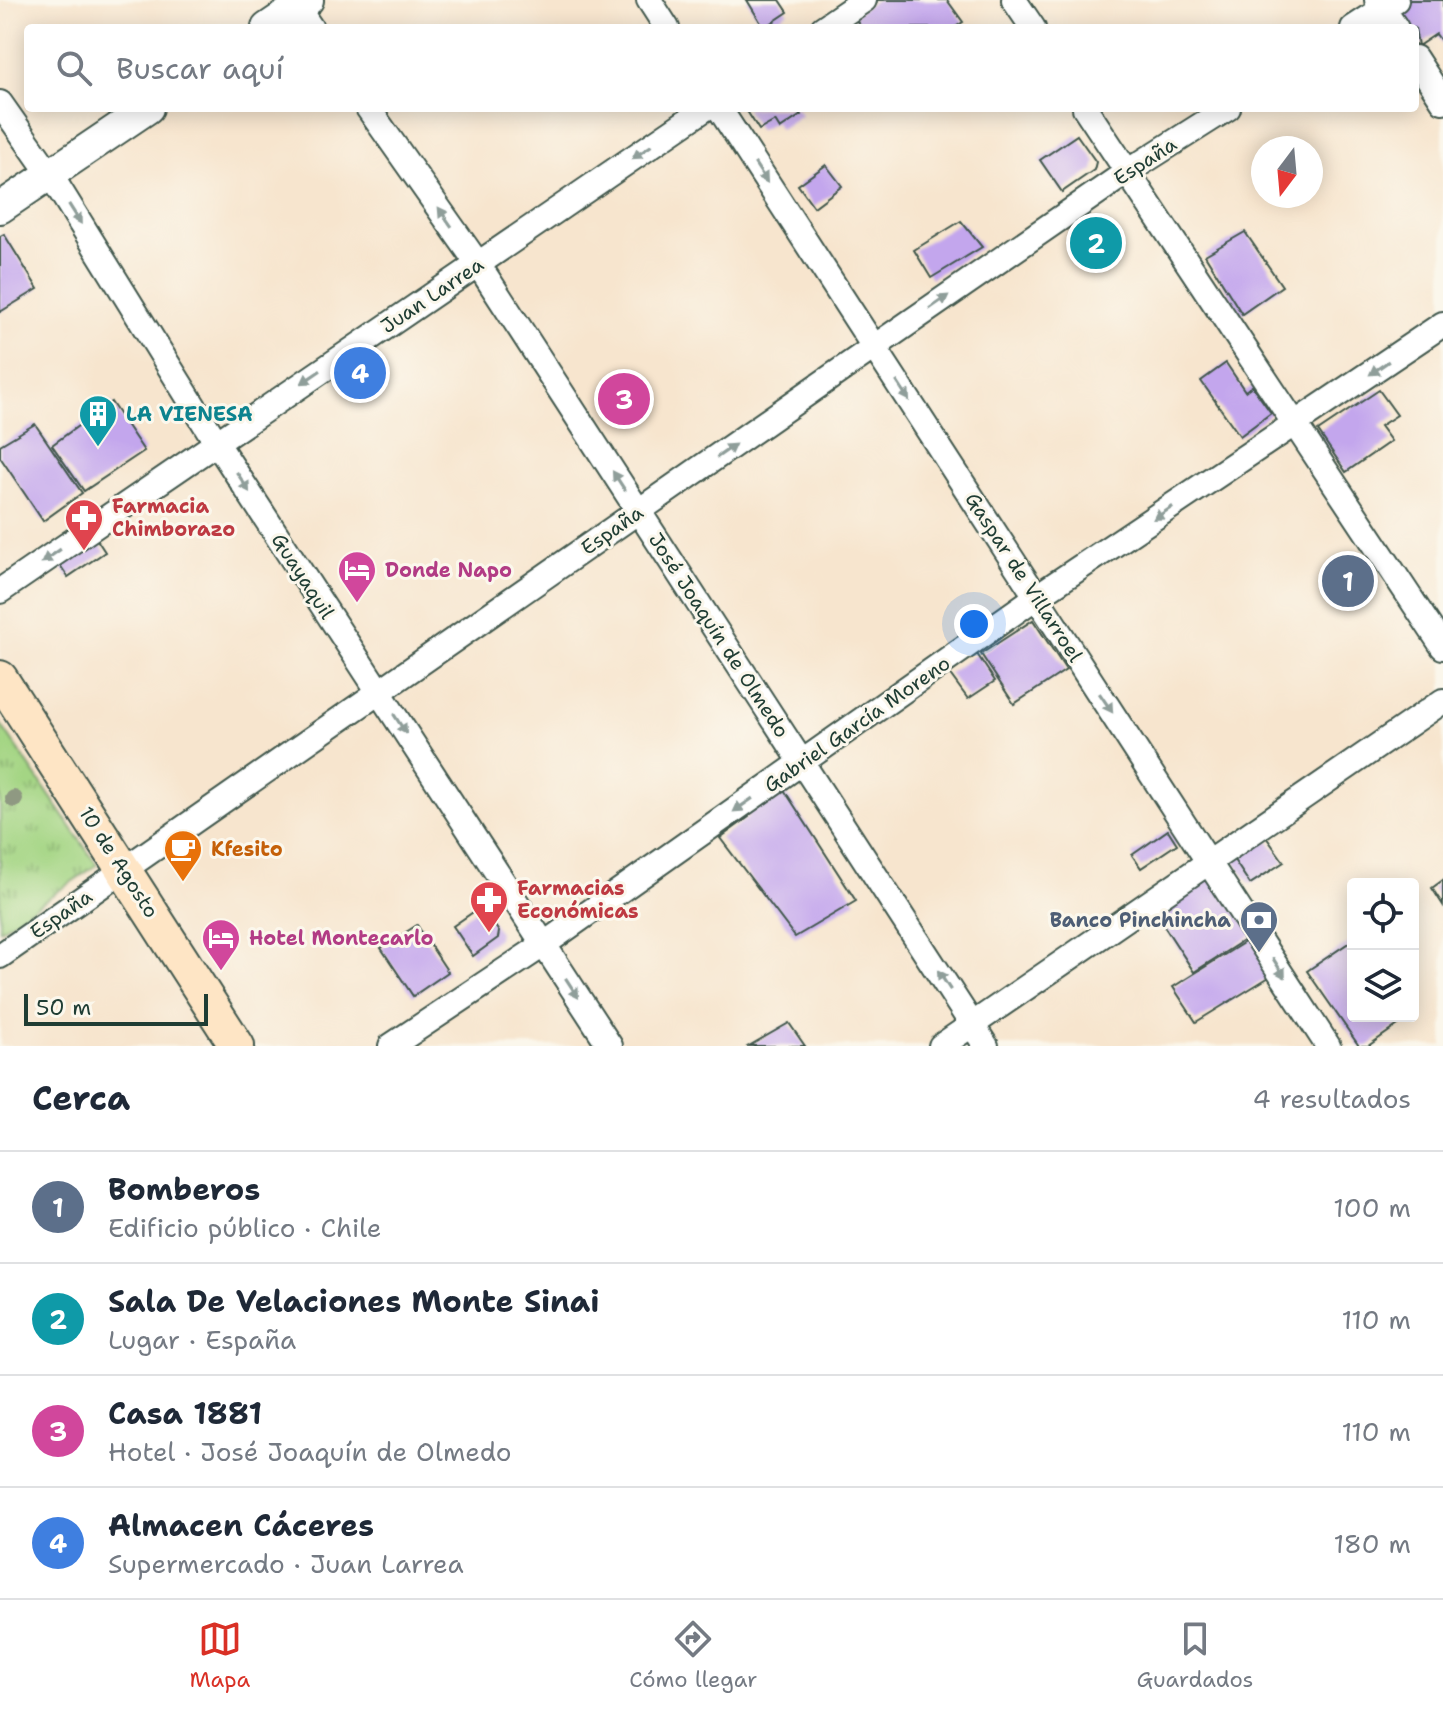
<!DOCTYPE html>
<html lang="es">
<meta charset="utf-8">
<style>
body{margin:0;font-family:"Shantell Sans",sans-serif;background:#f6f6f7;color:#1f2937}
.controls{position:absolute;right:24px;bottom:24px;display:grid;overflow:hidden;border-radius:8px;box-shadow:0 4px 20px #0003}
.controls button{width:72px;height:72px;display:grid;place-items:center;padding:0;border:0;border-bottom:2px solid #e0e1e3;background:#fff;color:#1f2937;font:40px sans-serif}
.compass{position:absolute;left:1251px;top:136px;width:72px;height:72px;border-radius:50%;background:#fff;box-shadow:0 4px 20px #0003;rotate:196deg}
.scale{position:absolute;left:24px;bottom:20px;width:184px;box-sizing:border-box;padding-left:8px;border:4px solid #1f3d34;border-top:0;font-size:22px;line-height:28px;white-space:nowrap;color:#1f3d34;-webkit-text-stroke:6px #fbf7ec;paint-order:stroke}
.you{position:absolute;left:974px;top:624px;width:28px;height:28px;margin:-20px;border:6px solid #fff;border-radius:50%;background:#1a73e8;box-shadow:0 0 0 12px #1a73e833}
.badge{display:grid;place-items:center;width:52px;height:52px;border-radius:50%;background:#d93025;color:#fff;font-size:26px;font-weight:700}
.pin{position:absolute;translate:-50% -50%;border:4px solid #fff;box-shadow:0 2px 8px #0006}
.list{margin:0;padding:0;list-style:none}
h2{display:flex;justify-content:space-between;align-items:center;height:104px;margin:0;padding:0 32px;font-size:34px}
h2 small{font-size:26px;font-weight:400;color:#747a83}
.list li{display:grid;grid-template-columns:52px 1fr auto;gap:24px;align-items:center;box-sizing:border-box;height:112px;padding:0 32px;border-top:2px solid #e0e1e3}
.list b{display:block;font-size:30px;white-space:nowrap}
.list p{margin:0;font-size:26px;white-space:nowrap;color:#747a83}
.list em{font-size:26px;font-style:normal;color:#747a83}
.icon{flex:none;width:44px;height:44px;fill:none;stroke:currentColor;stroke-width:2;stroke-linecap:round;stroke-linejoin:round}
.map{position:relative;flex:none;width:1443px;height:1046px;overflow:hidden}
.search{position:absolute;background:#fff;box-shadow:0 4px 20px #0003;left:24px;right:24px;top:24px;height:88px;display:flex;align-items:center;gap:20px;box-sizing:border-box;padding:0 28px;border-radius:8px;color:#747a83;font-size:30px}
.sheet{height:552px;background:#fff}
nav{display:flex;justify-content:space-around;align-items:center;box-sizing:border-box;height:112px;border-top:2px solid #e0e1e3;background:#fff;font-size:22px;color:#747a83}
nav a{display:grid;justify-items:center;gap:4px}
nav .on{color:#d93025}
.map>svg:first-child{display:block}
</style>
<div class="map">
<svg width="1443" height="1046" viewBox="0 0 1443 1046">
<defs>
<pattern id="park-tufts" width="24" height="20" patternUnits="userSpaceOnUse" patternTransform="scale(2)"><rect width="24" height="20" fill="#a4d584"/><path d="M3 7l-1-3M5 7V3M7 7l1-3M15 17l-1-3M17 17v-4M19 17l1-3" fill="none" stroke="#85ae6d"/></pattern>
</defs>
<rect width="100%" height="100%" fill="#fbf7ec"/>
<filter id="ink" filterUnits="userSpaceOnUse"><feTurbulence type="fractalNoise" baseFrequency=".0125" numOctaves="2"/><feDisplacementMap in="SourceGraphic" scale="16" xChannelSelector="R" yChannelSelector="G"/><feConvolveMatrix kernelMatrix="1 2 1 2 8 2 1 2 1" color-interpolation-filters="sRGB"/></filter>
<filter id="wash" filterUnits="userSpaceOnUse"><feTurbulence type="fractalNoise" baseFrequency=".006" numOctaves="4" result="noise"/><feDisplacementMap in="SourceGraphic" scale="32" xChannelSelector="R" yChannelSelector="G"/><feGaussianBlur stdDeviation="1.8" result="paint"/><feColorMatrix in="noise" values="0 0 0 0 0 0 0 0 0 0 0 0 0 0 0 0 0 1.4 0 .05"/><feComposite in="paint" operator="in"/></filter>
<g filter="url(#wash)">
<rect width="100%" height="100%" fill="#f7e5ce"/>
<!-- park -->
<path fill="url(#park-tufts)" stroke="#62895c" stroke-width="2" d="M0 723 97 865 0 930Z"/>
<g id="blocks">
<!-- building -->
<g fill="#c3a6ed">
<path d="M747 0H780L788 12 764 28Z"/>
<path d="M876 0H947L963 22 954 28H862L853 16Z"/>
<path d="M1410 0H1443V44L1436 34 1418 46 1415 28H1407L1396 10Z"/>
<path d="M745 108H797L801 115 780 129 775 121 759 130Z"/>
<path d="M1077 135 1096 162 1094 170 1062 192 1040 160Z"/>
<path d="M826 165 842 186 814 207 798 185Z"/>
<path d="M961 221 982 247 931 278 914 250Z"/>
<path d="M1098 222 1116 248 1093 263 1076 237Z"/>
<path d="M1245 232 1282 286 1242 314 1205 255Z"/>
<path d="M4 234 38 289 0 312V236Z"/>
<path d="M1226 363 1245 391 1252 386 1271 413 1240 436 1201 381Z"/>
<path d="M1379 390 1397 415 1380 426 1391 441 1346 472 1318 431Z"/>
<path d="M111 402 144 451 84 491 52 445Z"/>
<path d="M35 424 82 493 43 521 0 457V445Z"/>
<path d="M94 535 105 552 68 577 56 559Z"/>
<path d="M1033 620 1066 670 1014 704 981 654Z"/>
<path d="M977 654 995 681 968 699 949 673Z"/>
<path d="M781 785 856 901 795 937 720 838 749 817 746 811Z"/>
<path d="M1168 830 1177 844 1141 868 1132 855Z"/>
<path d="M1266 837 1284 862 1250 884 1234 860Z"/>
<path d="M1216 873 1255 933 1194 972 1155 912Z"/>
<path d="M1443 880V905L1432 888Z"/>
<path d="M482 906 499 932 498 938 473 956 453 926Z"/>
<path d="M417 925 448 972 413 996 381 948Z"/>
<path d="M1256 935 1279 971 1196 1022 1173 987Z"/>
<path d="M1353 940V1016H1411L1368 1046H1359L1307 971Z"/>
<path d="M789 1023 805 1046H749Z"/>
</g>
</g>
</g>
<g filter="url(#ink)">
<use href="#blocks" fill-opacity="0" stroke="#3f564b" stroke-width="2"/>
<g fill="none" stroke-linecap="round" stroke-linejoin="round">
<defs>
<g id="minor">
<path d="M292 0 311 28"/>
<path d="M649 0 667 28"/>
<path d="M1014 0 1033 28"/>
<path d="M1377 0 1396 28"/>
<path d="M823 28 864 0"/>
<path d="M1353 28 1396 0"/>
<path d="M1415 58 1443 101"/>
<path d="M0 103 50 174 216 442 610 1046"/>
<path d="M368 108 478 264 986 1046"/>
<path d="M719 108 1328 1046"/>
<path d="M1085 108 1443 647"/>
<path d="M0 591 706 108"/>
<path d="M0 956 874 347 1127 172 1228 108"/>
<path d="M391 1046 543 945 1036 597 1443 324"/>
<path d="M941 1046 1443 701"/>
</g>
<g id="tertiary">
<path d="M267 28 308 0"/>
<path d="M0 208 148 108"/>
</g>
<path id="secondary" d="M0 678 237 1046"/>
</defs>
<!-- minor casing -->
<use href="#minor" stroke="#3f564b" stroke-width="28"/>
<!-- tertiary casing -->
<use href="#tertiary" stroke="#3f564b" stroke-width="34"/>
<!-- secondary casing -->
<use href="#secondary" stroke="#3f564b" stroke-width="38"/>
<!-- minor -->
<use href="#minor" stroke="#fff" stroke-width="24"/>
<!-- tertiary -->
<use href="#tertiary" stroke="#fff" stroke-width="30"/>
<!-- secondary -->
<use href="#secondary" stroke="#fee5c5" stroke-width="34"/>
</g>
<!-- trees -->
<circle fill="#8f9982" cx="14" cy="799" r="9"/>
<!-- one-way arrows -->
<defs><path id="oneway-solid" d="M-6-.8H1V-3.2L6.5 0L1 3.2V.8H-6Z" transform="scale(2)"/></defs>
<g fill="#8f9e9a">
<use href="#oneway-solid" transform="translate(642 152) rotate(146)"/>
<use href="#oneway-solid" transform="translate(761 173) rotate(57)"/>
<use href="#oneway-solid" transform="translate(75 214) rotate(58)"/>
<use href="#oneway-solid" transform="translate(445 217) rotate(-125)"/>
<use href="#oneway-solid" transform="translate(939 302) rotate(-35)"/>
<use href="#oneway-solid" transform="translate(1379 368) rotate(145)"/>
<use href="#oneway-solid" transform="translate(311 377) rotate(146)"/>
<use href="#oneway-solid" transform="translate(903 391) rotate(57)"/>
<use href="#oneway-solid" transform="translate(726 451) rotate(-35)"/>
<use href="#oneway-solid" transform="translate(619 481) rotate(-123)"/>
<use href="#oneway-solid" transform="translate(243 482) rotate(57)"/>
<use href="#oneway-solid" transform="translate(1163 513) rotate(147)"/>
<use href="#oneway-solid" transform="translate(51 556) rotate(145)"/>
<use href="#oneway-solid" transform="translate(1106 703) rotate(56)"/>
<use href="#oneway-solid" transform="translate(400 724) rotate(57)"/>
<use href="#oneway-solid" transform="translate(743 805) rotate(145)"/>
<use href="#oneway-solid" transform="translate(1279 968) rotate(58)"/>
<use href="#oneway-solid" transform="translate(944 980) rotate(-123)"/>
<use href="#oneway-solid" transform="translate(572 988) rotate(57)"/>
</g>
</g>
<!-- icons -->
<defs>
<symbol id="building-pin" viewBox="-11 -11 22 30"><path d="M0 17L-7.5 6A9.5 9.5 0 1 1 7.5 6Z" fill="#0f9aa8" stroke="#fbf7ec"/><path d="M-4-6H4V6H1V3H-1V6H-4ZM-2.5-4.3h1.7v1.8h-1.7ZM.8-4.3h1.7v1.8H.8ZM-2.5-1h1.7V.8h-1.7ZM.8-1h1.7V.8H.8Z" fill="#fff"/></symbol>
<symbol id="pharmacy-pin" viewBox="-11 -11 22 30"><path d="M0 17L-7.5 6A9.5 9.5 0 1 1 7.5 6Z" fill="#e0444e" stroke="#fbf7ec"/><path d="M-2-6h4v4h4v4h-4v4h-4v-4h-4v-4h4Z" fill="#fff"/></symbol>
<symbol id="hotel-pin" viewBox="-11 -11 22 30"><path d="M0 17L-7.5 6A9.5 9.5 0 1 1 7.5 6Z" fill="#d1479c" stroke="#fbf7ec"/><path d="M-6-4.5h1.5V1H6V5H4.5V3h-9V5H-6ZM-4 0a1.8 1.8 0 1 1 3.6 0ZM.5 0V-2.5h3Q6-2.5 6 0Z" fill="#fff"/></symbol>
<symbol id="cafe-pin" viewBox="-11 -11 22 30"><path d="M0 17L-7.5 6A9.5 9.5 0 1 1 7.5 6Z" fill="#e8710a" stroke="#fbf7ec"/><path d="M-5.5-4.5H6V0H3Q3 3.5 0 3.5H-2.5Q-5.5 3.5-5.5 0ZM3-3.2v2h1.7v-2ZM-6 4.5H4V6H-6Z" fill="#fff"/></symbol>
<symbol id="bank-pin" viewBox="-11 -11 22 30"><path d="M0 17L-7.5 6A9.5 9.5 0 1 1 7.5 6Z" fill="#5c6f8a" stroke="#fbf7ec"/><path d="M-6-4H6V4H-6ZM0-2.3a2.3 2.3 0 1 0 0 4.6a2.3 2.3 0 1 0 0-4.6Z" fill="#fff"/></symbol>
</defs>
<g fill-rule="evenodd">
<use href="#building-pin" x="76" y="392" width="44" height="60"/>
<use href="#pharmacy-pin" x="62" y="496" width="44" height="60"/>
<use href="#hotel-pin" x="335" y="548" width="44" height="60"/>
<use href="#cafe-pin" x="161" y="827" width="44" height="60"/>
<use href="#pharmacy-pin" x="467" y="878" width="44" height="60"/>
<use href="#bank-pin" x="1237" y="898" width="44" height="60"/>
<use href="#hotel-pin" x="199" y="916" width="44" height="60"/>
</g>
<g text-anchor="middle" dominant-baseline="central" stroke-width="6" stroke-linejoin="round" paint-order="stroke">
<!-- street labels -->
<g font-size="20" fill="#1f3d34" stroke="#fbf7ec">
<text transform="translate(1145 161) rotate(-33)">España</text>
<text transform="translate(432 295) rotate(-34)">Juan Larrea</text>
<text transform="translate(612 530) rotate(-35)">España</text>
<text transform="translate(303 576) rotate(57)">Guayaquil</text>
<text transform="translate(1024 577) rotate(57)">Gaspar de Villarroel</text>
<text transform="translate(719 635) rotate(57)">José Joaquín de Olmedo</text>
<text transform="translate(857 724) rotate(-35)">Gabriel García Moreno</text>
<text transform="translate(119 862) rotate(57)">10 de Agosto</text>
<text transform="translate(61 914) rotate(-35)">España</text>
</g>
<!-- culture labels -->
<g font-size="20" font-weight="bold" fill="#0d838f" stroke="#fbf7ec" text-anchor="start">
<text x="126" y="414">LA VIENESA</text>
</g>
<!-- health labels -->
<g font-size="20" font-weight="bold" fill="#be3a42" stroke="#fbf7ec" text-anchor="start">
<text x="112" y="506">Farmacia<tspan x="112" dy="23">Chimborazo</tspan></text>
<text x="517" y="888">Farmacias<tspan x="517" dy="23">Económicas</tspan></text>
</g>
<!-- hotel labels -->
<g font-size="20" font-weight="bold" fill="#b23c85" stroke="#fbf7ec" text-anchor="start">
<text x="385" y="570">Donde Napo</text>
<text x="249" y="938">Hotel Montecarlo</text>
</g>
<!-- food labels -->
<g font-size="20" font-weight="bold" fill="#c56008" stroke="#fbf7ec" text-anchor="start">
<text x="211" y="849">Kfesito</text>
</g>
<!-- service labels -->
<g font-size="20" font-weight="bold" fill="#4e5e75" stroke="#fbf7ec" text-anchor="end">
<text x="1231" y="920">Banco Pinchincha</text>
</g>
</g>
</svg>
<div class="controls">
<button><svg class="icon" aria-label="locate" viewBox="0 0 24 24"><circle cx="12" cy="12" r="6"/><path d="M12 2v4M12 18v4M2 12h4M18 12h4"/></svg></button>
<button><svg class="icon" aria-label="layers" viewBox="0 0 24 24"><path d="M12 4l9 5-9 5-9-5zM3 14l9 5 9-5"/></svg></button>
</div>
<svg class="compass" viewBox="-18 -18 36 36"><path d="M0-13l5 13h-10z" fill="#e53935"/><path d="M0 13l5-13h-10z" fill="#747a83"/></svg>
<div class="scale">50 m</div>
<div class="you"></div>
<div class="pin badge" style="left:1348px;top:581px;background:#5c6f8a">1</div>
<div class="pin badge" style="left:1096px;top:243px;background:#0f9aa8">2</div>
<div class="pin badge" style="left:624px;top:399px;background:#d1479c">3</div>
<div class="pin badge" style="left:360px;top:373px;background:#3f7fe0">4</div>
<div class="search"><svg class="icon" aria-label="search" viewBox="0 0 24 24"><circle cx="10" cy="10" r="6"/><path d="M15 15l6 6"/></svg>Buscar aquí</div>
</div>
<section class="sheet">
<h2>Cerca<small>4 resultados</small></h2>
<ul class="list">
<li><span class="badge" style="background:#5c6f8a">1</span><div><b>Bomberos</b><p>Edificio público · Chile</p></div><em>100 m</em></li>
<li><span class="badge" style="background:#0f9aa8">2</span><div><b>Sala De Velaciones Monte Sinai</b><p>Lugar · España</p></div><em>110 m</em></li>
<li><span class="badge" style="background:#d1479c">3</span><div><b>Casa 1881</b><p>Hotel · José Joaquín de Olmedo</p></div><em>110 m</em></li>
<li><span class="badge" style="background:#3f7fe0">4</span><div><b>Almacen Cáceres</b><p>Supermercado · Juan Larrea</p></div><em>180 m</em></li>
</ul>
</section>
<nav>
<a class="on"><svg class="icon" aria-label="map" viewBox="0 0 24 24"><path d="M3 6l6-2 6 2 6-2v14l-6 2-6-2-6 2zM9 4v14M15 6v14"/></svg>Mapa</a>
<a><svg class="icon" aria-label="directions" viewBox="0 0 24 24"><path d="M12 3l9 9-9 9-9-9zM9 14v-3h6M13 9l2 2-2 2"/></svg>Cómo llegar</a>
<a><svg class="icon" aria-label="saved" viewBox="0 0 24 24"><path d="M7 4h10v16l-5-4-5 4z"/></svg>Guardados</a>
</nav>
